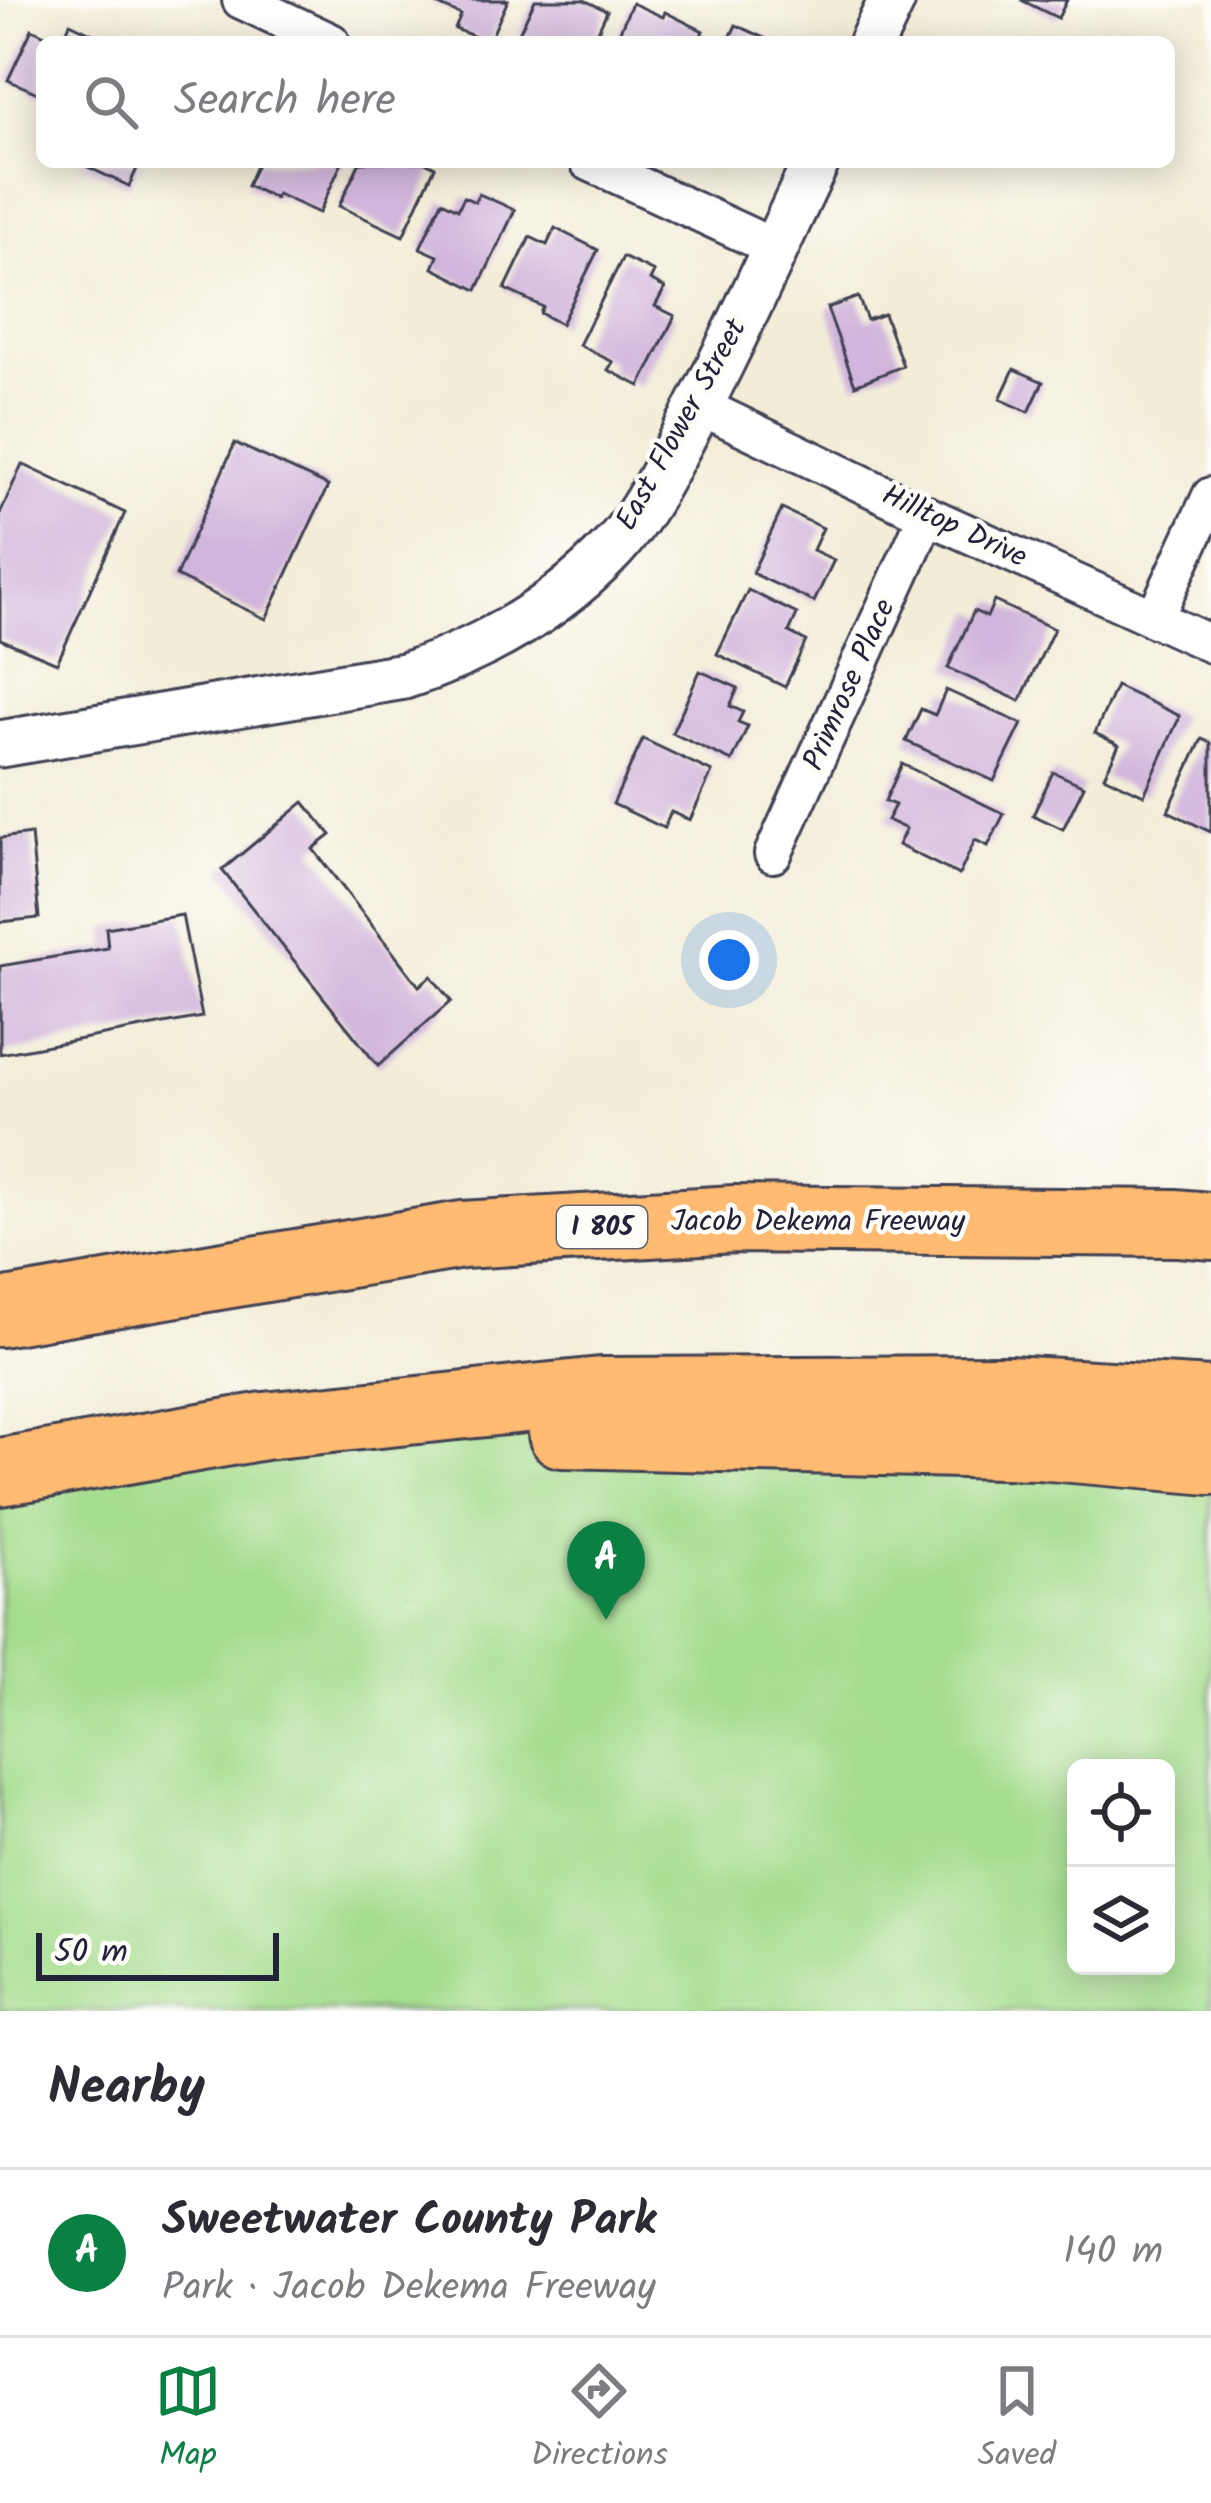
<!DOCTYPE html>
<meta charset="utf-8">
<style>
body{margin:0;font-family:Kalam,sans-serif;background:#f2f2f3;color:#2b2b33}
.controls{position:absolute;right:36px;bottom:36px;display:grid;overflow:hidden;border-radius:18px;box-shadow:0 6px 30px #0003}
.controls button{width:108px;height:108px;display:grid;place-items:center;padding:0;border:0;border-bottom:3px solid #e1e1e2;background:#fff;color:#2b2b33;font:60px sans-serif}
.scale{position:absolute;left:36px;bottom:30px;width:243px;box-sizing:border-box;padding-left:12px;border:6px solid #22223b;border-top:0;font-size:33px;line-height:42px;white-space:nowrap;color:#22223b;-webkit-text-stroke:9px #fdfcf7;paint-order:stroke}
.you{position:absolute;left:729px;top:960px;width:42px;height:42px;margin:-30px;border:9px solid #fff;border-radius:50%;background:#1a73e8;box-shadow:0 0 0 18px #1a73e833}
.badge{display:grid;place-items:center;width:78px;height:78px;border-radius:50%;background:#0b8043;color:#fff;font-size:39px;font-weight:700}
.pin{position:absolute;translate:-50% -99px;filter:drop-shadow(0 3px 6px #0008)}
.pin::after{content:'';position:absolute;top:63px;width:42px;height:36px;background:inherit;clip-path:polygon(0 0,100% 0,50% 100%)}
.list{margin:0;padding:0;list-style:none}
h2{display:flex;justify-content:space-between;align-items:center;height:156px;margin:0;padding:0 48px;font-size:51px}
h2 small{font-size:39px;font-weight:400;color:#7c7c81}
.list li{display:grid;grid-template-columns:78px 1fr auto;gap:36px;align-items:center;box-sizing:border-box;height:168px;padding:0 48px;border-top:3px solid #e1e1e2}
.list b{display:block;font-size:45px;white-space:nowrap}
.list p{margin:0;font-size:39px;white-space:nowrap;color:#7c7c81}
.list em{font-size:39px;font-style:normal;color:#7c7c81}
.icon{flex:none;width:66px;height:66px;fill:none;stroke:currentColor;stroke-width:2;stroke-linecap:round;stroke-linejoin:round}
.map{position:relative;flex:none;width:1211px;height:2011px;overflow:hidden}
.search{position:absolute;background:#fff;box-shadow:0 6px 30px #0003;left:36px;right:36px;top:36px;height:132px;display:flex;align-items:center;gap:30px;box-sizing:border-box;padding:0 42px;border-radius:18px;color:#7c7c81;font-size:45px}
.sheet{height:324px;background:#fff}
nav{display:flex;justify-content:space-around;align-items:center;box-sizing:border-box;height:168px;border-top:3px solid #e1e1e2;background:#fff;font-size:33px;color:#7c7c81}
nav a{display:grid;justify-items:center;gap:6px}
nav .on{color:#0b8043}
.map>svg:first-child{display:block}
</style>
<div class="map">
<svg width="1211" height="2011" viewBox="0 0 1211 2011">
<rect width="100%" height="100%" fill="#fdfcf7"/>
<filter id="ink" filterUnits="userSpaceOnUse"><feTurbulence type="fractalNoise" baseFrequency=".00833" numOctaves="2"/><feDisplacementMap in="SourceGraphic" scale="24" xChannelSelector="R" yChannelSelector="G"/><feConvolveMatrix kernelMatrix="1 2 1 2 8 2 1 2 1" color-interpolation-filters="sRGB"/></filter>
<filter id="wash" filterUnits="userSpaceOnUse"><feTurbulence type="fractalNoise" baseFrequency=".004" numOctaves="4" result="noise"/><feDisplacementMap in="SourceGraphic" scale="48" xChannelSelector="R" yChannelSelector="G"/><feGaussianBlur stdDeviation="2.7" result="paint"/><feColorMatrix in="noise" values="0 0 0 0 0 0 0 0 0 0 0 0 0 0 0 0 0 1.4 0 .05"/><feComposite in="paint" operator="in"/></filter>
<g filter="url(#wash)">
<rect width="100%" height="100%" fill="#f3edd8"/>
<!-- green -->
<path fill="#a5dd8e" stroke="#648064" stroke-width="3" fill-rule="evenodd" d="M1211 1374V2011H0V1472ZM1076 1768H1166V1966H1076Z"/>
<g id="blocks">
<!-- building -->
<g fill="#d1b5dc">
<path d="M436 0H508L489 42 455 29 461 15 434 3Z"/>
<path d="M535 0H584L607 11 593 42H538L519 33Z"/>
<path d="M1021 0H1067L1058 18Z"/>
<path d="M632 3 663 17 665 12 703 31 698 42H615Z"/>
<path d="M70 23 101 38 99 42H62Z"/>
<path d="M736 25 773 42H728Z"/>
<path d="M32 29 60 42H42V95L8 80Z"/>
<path d="M77 162H140L129 186Z"/>
<path d="M258 162H342L319 213 277 194 275 198 247 186Z"/>
<path d="M360 162H425L435 167 403 236 339 206Z"/>
<path d="M479 194 515 210 477 290 433 268 438 256 420 248 442 201 458 209 464 197 475 202Z"/>
<path d="M555 228 598 250 561 324 540 313 543 307 505 289 530 237 547 245Z"/>
<path d="M623 257 654 272 650 280 665 288 655 306 675 316 640 386 608 370 613 362 579 345Z"/>
<path d="M858 297 867 320 884 314 903 366 855 385 827 308Z"/>
<path d="M1014 369 1043 382 1029 412 1000 399Z"/>
<path d="M235 443 328 486 266 619 176 576Z"/>
<path d="M22 464 125 513 57 663 0 639V514Z"/>
<path d="M782 509 823 528 813 550 834 560 814 602 752 573Z"/>
<path d="M748 590 797 614 789 632 806 641 785 687 717 654Z"/>
<path d="M994 601 1054 629 1020 701 948 668 974 611 987 617Z"/>
<path d="M700 671 738 688 730 706 743 712 738 722 748 726 732 761 672 733Z"/>
<path d="M1116 686 1180 716 1144 795 1104 776 1119 745 1095 733Z"/>
<path d="M946 690 1022 724 994 781 906 741 921 709 935 715Z"/>
<path d="M643 739 712 772 690 820 671 812 664 828 613 804Z"/>
<path d="M1202 739 1211 743V832L1168 811Z"/>
<path d="M902 764 1004 814 988 846 975 840 959 875 898 845 906 829 887 820 895 805 885 801Z"/>
<path d="M1053 772 1084 786 1063 829 1033 815Z"/>
<path d="M304 802 331 835 313 849 419 986 431 976 451 1001 378 1066 222 870Z"/>
<path d="M31 834 39 918 0 922V838Z"/>
<path d="M182 915 202 1017 0 1054V966L108 948 106 928Z"/>
</g>
</g>
</g>
<g filter="url(#ink)">
<use href="#blocks" fill-opacity="0" stroke="#414053" stroke-width="3"/>
<g fill="none" stroke-linecap="round" stroke-linejoin="round">
<defs>
<g id="minor">
<path d="M241 0 331 42"/>
<path d="M589 162 775 248"/>
<path d="M700 406 927 515 1211 644"/>
<path d="M1154 619 1211 496"/>
<path d="M773 854 927 515"/>
</g>
<g id="tertiary">
<path d="M872 42 892 0"/>
<path d="M0 744 404 676C483 650 554 611 612 549 641 518 660 479 680 442 730 351 771 255 816 162"/>
</g>
<g id="motorway">
<path d="M0 1313 462 1235 735 1219 1177 1223 1211 1226"/>
<path d="M562 1434 1038 1446 1211 1461"/>
<path d="M0 1472 264 1426 601 1391 1008 1389 1211 1401"/>
</g>
</defs>
<!-- minor casing -->
<use href="#minor" stroke="#414053" stroke-width="42"/>
<!-- tertiary casing -->
<use href="#tertiary" stroke="#414053" stroke-width="51"/>
<!-- motorway casing -->
<use href="#motorway" stroke="#414053" stroke-width="72"/>
<!-- minor -->
<use href="#minor" stroke="#fff" stroke-width="36"/>
<!-- tertiary -->
<use href="#tertiary" stroke="#fff" stroke-width="45"/>
<!-- motorway -->
<use href="#motorway" stroke="#febb71" stroke-width="66"/>
</g>
</g>
<g text-anchor="middle" dominant-baseline="central" stroke-width="9" stroke-linejoin="round" paint-order="stroke">
<!-- shield labels -->
<rect fill="#fdfcf7" stroke="#646373" stroke-width="3" x="557" y="1206" width="90" height="42" rx="9"/>
<g font-size="27" font-weight="bold" fill="#22223b">
<text x="602" y="1227">I 805</text>
</g>
<!-- street labels -->
<g font-size="30" fill="#22223b" stroke="#fdfcf7">
<text transform="translate(682 425) rotate(-61)">East Flower Street</text>
<text transform="translate(954 527) rotate(25)">Hilltop Drive</text>
<text transform="translate(850 685) rotate(-66)">Primrose Place</text>
<text x="818" y="1222">Jacob Dekema Freeway</text>
</g>
</g>
</svg>
<div class="controls">
<button><svg class="icon" aria-label="locate" viewBox="0 0 24 24"><circle cx="12" cy="12" r="6"/><path d="M12 2v4M12 18v4M2 12h4M18 12h4"/></svg></button>
<button><svg class="icon" aria-label="layers" viewBox="0 0 24 24"><path d="M12 4l9 5-9 5-9-5zM3 14l9 5 9-5"/></svg></button>
</div>
<div class="scale">50 m</div>
<div class="you"></div>
<div class="pin badge" style="left:606px;top:1620px">A</div>
<div class="search"><svg class="icon" aria-label="search" viewBox="0 0 24 24"><circle cx="10" cy="10" r="6"/><path d="M15 15l6 6"/></svg>Search here</div>
</div>
<section class="sheet">
<h2>Nearby<small></small></h2>
<ul class="list">
<li><span class="badge">A</span><div><b>Sweetwater County Park</b><p>Park · Jacob Dekema Freeway</p></div><em>140 m</em></li>
</ul>
</section>
<nav>
<a class="on"><svg class="icon" aria-label="map" viewBox="0 0 24 24"><path d="M3 6l6-2 6 2 6-2v14l-6 2-6-2-6 2zM9 4v14M15 6v14"/></svg>Map</a>
<a><svg class="icon" aria-label="directions" viewBox="0 0 24 24"><path d="M12 3l9 9-9 9-9-9zM9 14v-3h6M13 9l2 2-2 2"/></svg>Directions</a>
<a><svg class="icon" aria-label="saved" viewBox="0 0 24 24"><path d="M7 4h10v16l-5-4-5 4z"/></svg>Saved</a>
</nav>
